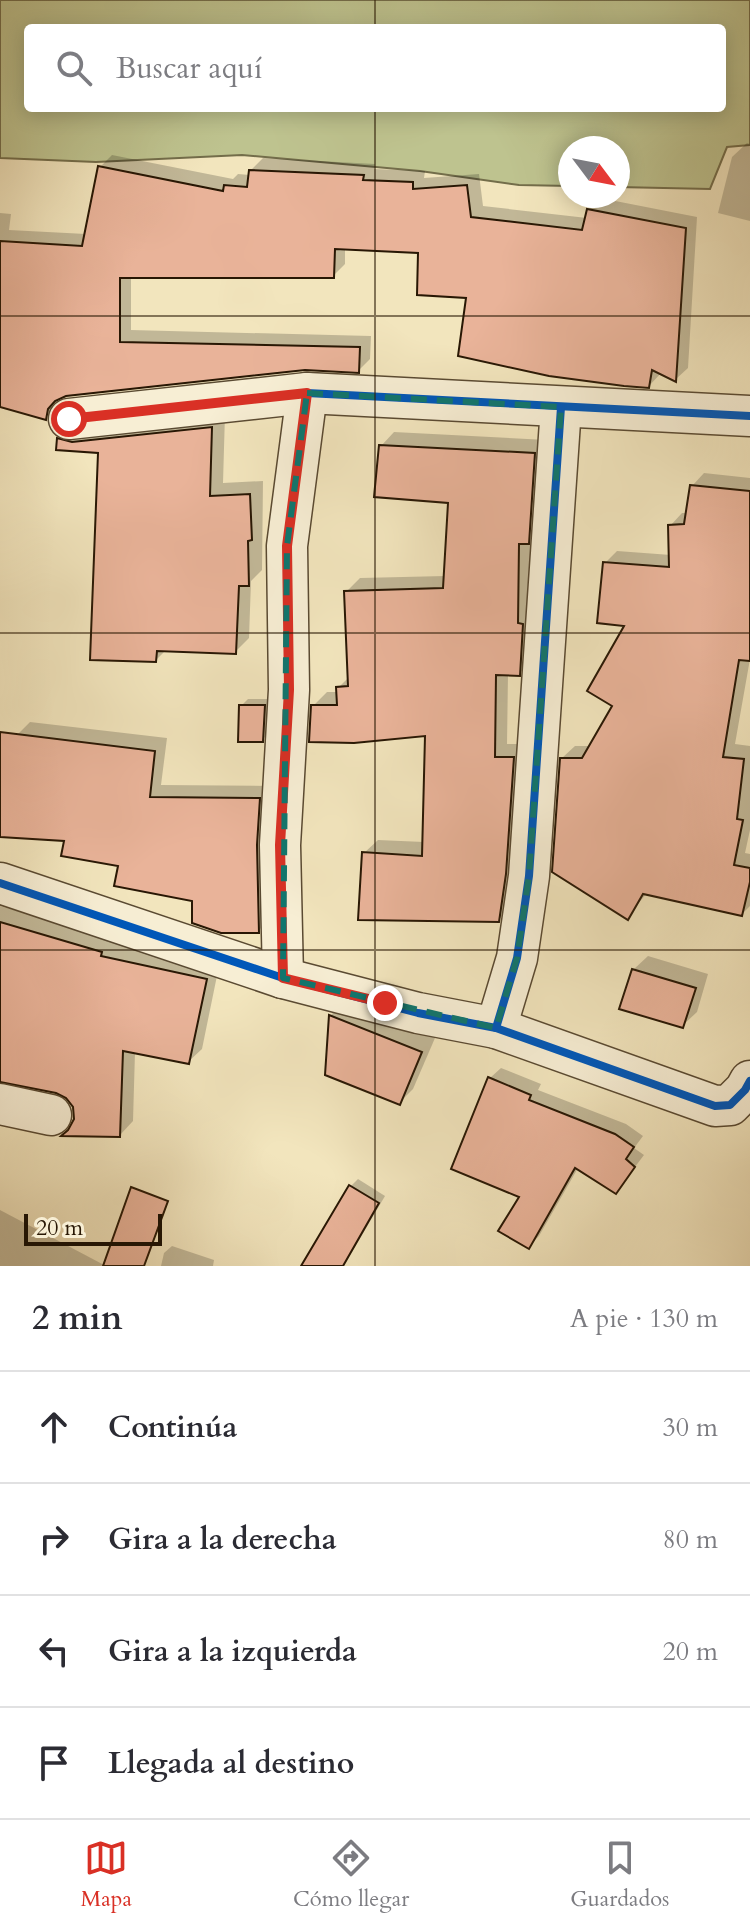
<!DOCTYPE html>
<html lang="es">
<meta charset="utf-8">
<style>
body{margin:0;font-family:Cardo,serif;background:#f2f2f3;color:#2b2b33}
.compass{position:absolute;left:558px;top:136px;width:72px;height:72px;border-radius:50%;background:#fff;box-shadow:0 4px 20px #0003;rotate:122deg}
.scale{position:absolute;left:24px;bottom:20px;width:138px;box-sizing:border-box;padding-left:8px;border:4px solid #281704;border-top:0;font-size:22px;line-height:28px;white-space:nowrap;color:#281704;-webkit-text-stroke:6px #f7eed4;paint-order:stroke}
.stop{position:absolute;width:24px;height:24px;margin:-18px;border:6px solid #d93025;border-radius:50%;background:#fff}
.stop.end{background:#d93025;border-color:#fff;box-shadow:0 2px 8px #0008}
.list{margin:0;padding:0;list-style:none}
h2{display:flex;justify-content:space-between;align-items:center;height:104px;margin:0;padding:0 32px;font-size:34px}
h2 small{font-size:26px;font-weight:400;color:#7c7c81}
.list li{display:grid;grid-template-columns:52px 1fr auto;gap:24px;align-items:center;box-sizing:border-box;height:112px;padding:0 32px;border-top:2px solid #e1e1e2}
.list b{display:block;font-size:30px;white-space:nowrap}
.list em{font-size:26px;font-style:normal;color:#7c7c81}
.icon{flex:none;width:44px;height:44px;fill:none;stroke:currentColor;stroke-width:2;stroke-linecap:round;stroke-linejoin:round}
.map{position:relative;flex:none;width:750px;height:1266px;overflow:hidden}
.search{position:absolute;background:#fff;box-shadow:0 4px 20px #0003;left:24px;right:24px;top:24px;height:88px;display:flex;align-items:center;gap:20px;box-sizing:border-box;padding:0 28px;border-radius:8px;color:#7c7c81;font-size:30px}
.sheet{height:552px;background:#fff}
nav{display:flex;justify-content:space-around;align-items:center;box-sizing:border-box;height:112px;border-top:2px solid #e1e1e2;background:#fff;font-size:22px;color:#7c7c81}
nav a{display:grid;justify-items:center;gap:4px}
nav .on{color:#d93025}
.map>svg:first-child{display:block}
</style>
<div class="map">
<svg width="750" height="1266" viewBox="0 0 750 1266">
<rect width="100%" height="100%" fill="#f2e5bd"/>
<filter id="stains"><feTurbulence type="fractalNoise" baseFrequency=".0025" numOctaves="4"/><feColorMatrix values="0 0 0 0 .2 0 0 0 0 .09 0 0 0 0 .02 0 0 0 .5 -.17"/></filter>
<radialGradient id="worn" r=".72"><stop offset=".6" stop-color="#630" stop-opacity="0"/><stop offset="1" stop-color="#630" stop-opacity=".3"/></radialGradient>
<!-- green -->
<path fill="#bec38f" stroke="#736d4a" stroke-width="2" fill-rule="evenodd" d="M0 0H750V145L727 147 710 189 618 187V148H570V186L519 185 420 171 242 155 96 162 0 158ZM28 28H722V108H28Z"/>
<!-- shadow -->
<g fill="#0003">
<path d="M747 143 750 144V221L718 213 732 157Z"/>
<path d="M112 155 233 179 238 174 250 175 251 170 263 158 375 164 374 169 425 171 424 178 479 174 483 206 587 218 588 210 600 198 697 217 688 368 676 379 662 372 649 386 468 296 420 251 345 247V264L333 276H131V330L371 336 370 359 358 371 305 368 66 394 59 397 58 406 46 417 0 405V213L11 214 9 230 86 234 100 167Z"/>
<path d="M225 414 223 483 263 481 262 570 251 581 249 638 235 652 166 650 156 660 100 451 59 439 73 426Z"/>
<path d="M394 432 547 440 541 528 532 538V660L519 674H508L507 744H527L512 907 498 920 364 853 378 840 424 842 427 734 313 706 327 692H338V688L350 676 346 592 360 578 445 576 450 501 381 446Z"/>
<path d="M704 473 750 478V659L735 744 750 746V830L745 853 750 854V906L742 914 647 893 627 917 562 758 575 746H591L615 705 627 624 605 563 617 551 671 555 670 526 682 513H687L692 486Z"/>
<path d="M248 699H271L269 733 262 740 241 706Z"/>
<path d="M30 722 167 738 161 785 271 786V918L258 931 66 839 0 835V742L17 735Z"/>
<path d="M0 906 114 939 113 943 219 966 202 1049 188 1062 135 1052 133 1121 120 1135 75 1121V1108L68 1097 57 1091 0 1080Z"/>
<path d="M648 956 708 974 697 1012 682 1026 633 970Z"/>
<path d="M345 1001 435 1038 413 1089 399 1103 327 1074 331 1015Z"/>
<path d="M501 1068 541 1084 538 1090 626 1124 643 1136 634 1148 644 1155 616 1192 578 1168 539 1236 529 1246 522 1196 490 1078Z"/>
<path d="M358 1179 385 1196 352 1252 345 1259 351 1186Z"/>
<path d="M0 1210 106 1266H0Z"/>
<path d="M172 1246 214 1260 213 1266H161L164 1253Z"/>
</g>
<!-- building -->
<g fill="#e9b399" stroke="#281704" stroke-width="2">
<path d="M98 166 223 191 224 185 247 187 249 170 364 175 363 180 413 182V189L467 185 471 217 582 230 587 209 686 228 676 382 652 370 649 388 624 386 549 376 458 356 466 298 417 295 418 253 335 249 334 278H120V342L360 347 359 373 305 370 66 396 55 401 48 409 46 420 0 407V241L82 246Z"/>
<path d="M212 427 210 496 250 494 252 540 248 541 249 586H239L236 654 157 651 156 662 90 660 98 453 56 450 57 438 72 442Z"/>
<path d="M379 445 535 453 529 544H519L518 623 523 624 520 676 496 675 495 757H514L506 874 499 922 358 920 362 852 422 856 425 736 354 743 309 742 311 705H337L336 687 348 686 344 591 443 588 448 503 374 497Z"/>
<path d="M690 485 750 491V661L739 660 723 757 744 759 737 819 743 820 734 865 750 868V882L742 916 643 894 628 920 552 872 560 758H582L612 706 587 691 624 626 597 623 603 562 669 567 668 525 684 524Z"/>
<path d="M239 705H265L263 742H238Z"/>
<path d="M0 732 155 751 150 797 260 798 257 845 259 933H221L192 923V901L114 886 118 866 61 856 64 841 0 837Z"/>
<path d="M0 922 102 952 101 956 207 979 189 1064 123 1051 120 1137 61 1136 68 1130 74 1119 73 1107 66 1098 56 1093 0 1082Z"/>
<path d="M632 969 696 988 683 1028 619 1009Z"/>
<path d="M329 1015 422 1052 400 1105 325 1075Z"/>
<path d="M488 1077 531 1095 529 1100 615 1134 634 1147 626 1159 635 1167 616 1194 575 1168 529 1249 498 1231 519 1197 451 1169Z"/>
<path d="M349 1185 379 1203 343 1266H301Z"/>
<path d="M131 1187 168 1201 144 1266H103Z"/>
</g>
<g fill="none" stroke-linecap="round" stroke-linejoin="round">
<defs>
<g id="street">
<path d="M69 419 307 393 750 416"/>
<path d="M0 883 283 978 418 1013 496 1028 715 1106 730 1105 745 1090 750 1081"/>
<path d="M283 978 280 845 289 690 287 546 307 393"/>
<path d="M496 1028 517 958 529 876 561 407"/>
<path d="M0 1104 51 1115"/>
</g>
</defs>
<!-- street casing -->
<use href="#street" stroke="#5a4a32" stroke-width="43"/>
<!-- street -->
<use href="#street" stroke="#f7eed4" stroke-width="40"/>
<defs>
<g id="cycleway">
<path d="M69 419 307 393 750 416"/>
<path d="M0 883 283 978 418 1013 496 1028 715 1106 730 1105 745 1090 750 1081"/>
<path d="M496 1028 517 958 529 876 561 407"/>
</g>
</defs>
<!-- cycleway casing -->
<use href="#cycleway" stroke="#f7eed4" stroke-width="13"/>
<!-- cycleway -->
<use href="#cycleway" stroke="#0057b8" stroke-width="8"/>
</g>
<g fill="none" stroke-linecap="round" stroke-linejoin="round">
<!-- route -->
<path stroke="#d93025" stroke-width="10" d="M69 419 307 393 287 546 289 690 280 845 283 978 385 1003"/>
</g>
<!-- marked area -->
<path fill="none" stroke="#0f766e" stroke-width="6" stroke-dasharray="16 10" stroke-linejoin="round" d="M307 393 561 407 529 876 517 958 496 1028 283 978 287 546Z"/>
<!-- grid -->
<path fill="none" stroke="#281704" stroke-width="2" stroke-opacity="0.55" d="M375 0V28M375 108V1266M0 316H750M0 633H750M0 950H750"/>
<rect width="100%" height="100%" filter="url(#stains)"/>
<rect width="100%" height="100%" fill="url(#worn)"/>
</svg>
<svg class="compass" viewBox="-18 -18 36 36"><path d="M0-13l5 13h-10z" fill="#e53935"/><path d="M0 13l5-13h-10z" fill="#7c7c81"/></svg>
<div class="scale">20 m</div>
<div class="stop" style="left:69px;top:419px"></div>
<div class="stop end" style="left:385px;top:1003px"></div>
<div class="search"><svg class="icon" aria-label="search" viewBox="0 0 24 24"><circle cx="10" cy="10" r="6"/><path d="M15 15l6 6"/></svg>Buscar aquí</div>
</div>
<section class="sheet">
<h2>2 min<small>A pie · 130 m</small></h2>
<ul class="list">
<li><svg class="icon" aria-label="ahead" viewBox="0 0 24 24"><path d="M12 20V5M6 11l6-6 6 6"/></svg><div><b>Continúa</b></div><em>30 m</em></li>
<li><svg class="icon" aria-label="right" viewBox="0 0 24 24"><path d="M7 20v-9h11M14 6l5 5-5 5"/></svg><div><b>Gira a la derecha</b></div><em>80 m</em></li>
<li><svg class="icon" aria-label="left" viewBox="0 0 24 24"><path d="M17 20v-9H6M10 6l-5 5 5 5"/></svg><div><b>Gira a la izquierda</b></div><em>20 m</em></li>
<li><svg class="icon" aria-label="arrive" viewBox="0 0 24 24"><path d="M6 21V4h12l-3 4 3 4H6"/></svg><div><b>Llegada al destino</b></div></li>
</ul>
</section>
<nav>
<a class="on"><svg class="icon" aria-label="map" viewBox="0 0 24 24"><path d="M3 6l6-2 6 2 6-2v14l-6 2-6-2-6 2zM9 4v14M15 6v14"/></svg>Mapa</a>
<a><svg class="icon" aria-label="directions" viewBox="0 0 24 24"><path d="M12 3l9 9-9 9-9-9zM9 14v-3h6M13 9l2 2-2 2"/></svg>Cómo llegar</a>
<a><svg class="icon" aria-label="saved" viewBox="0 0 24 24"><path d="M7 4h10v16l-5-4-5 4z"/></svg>Guardados</a>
</nav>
